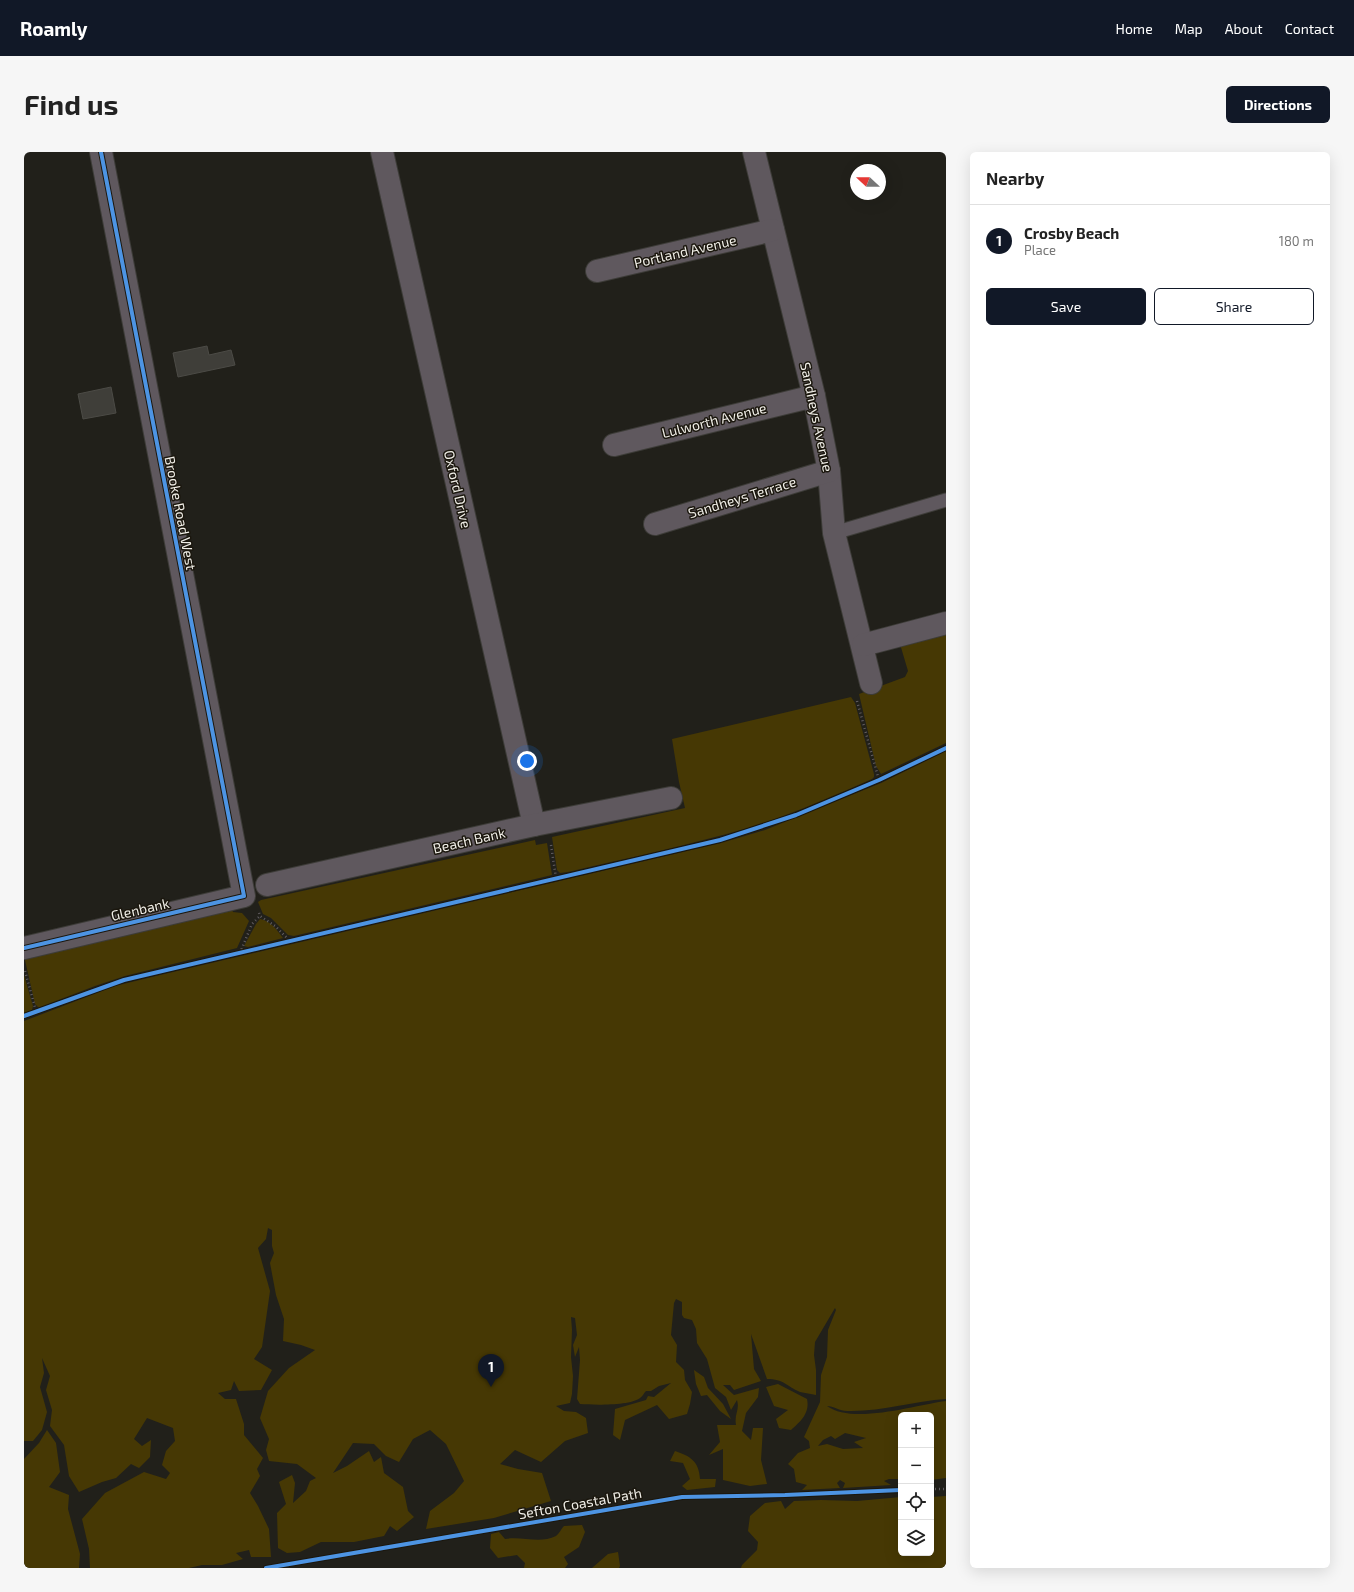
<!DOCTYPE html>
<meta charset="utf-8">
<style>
body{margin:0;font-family:"Exo 2",sans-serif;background:#f6f6f6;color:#222}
.controls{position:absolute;right:12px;bottom:12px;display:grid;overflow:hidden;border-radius:6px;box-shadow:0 4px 16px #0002}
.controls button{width:36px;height:36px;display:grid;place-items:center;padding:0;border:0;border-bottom:1px solid #e0e0e0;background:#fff;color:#222;font:20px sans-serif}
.compass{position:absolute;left:826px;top:12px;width:36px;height:36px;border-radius:50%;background:#fff;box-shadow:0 4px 16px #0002;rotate:292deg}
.you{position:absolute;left:503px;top:609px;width:14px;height:14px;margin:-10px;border:3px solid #fff;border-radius:50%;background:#1a73e8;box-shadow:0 0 0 6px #1a73e833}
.badge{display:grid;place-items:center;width:26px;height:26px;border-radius:50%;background:#111827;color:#fff;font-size:13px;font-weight:700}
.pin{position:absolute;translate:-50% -33px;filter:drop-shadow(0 1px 2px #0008)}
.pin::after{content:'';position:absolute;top:21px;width:14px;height:12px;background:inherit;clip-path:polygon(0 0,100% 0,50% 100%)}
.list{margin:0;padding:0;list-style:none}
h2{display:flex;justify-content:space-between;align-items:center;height:52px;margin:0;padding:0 16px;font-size:17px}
h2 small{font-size:13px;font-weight:400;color:#767676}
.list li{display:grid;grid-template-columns:26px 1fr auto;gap:12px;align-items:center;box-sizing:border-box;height:72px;padding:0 16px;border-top:1px solid #e0e0e0}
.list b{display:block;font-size:15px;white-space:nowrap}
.list p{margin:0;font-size:13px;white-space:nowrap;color:#767676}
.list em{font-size:13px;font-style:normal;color:#767676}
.actions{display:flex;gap:8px;padding:12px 16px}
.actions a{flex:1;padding:9px 0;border:1px solid #111827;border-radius:6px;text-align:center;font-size:14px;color:#111827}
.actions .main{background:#111827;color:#fff}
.icon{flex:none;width:22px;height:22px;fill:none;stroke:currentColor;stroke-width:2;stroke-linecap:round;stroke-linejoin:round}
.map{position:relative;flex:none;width:922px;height:1416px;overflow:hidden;border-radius:6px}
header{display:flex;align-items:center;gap:24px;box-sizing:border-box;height:56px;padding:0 20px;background:#111827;color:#fff}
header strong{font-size:19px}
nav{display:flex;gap:22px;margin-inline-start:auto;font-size:14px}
.intro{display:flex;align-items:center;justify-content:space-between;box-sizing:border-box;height:96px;padding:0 24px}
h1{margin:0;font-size:28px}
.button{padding:10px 18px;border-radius:6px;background:#111827;color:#fff;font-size:14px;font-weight:700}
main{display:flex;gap:24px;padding:0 24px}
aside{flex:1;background:#fff;border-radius:6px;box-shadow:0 4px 16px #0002}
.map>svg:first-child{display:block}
</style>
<header>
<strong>Roamly</strong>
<nav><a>Home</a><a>Map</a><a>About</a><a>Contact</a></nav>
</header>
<div class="intro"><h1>Find us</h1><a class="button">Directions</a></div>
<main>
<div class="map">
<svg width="922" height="1416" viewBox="0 0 922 1416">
<rect width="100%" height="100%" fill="#21201a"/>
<!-- green -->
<g fill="#463804" fill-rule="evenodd">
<path d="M922 480V591L857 622 852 614 835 542 881 525 884 519 876 492Z"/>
<path d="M827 545 831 551 850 622V625L848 627C807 645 766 663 724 676 665 693 604 706 544 720L536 721 533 718 528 685 661 656 655 630 648 587Z"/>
<path d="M922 599V1247C889 1249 857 1260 823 1259 816 1259 809 1254 803 1254 829 1273 891 1253 922 1249V1326L907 1328V1263H877V1327H865L860 1329 867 1333 819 1336 821 1331 816 1328 813 1331 816 1336 778 1338 783 1333 772 1330 770 1317 764 1312 774 1301 786 1296 785 1289 780 1285 796 1250 797 1223 803 1205 804 1178 812 1158 811 1156 791 1190 790 1203 792 1218V1243C787 1242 781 1241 776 1240 762 1234 760 1227 743 1227L727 1182 730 1217 737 1229 710 1238 706 1233H699L710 1243 735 1236 734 1245 722 1261 718 1279 727 1288 729 1276H739L737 1308 743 1332 726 1334 699 1328V1297L685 1303 696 1290 693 1273H712C710 1262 716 1258 713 1248L707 1258 702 1245 691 1236 683 1207 673 1191 672 1177 668 1168 660 1166 658 1163V1150L652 1147 650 1151 647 1183 653 1193 652 1210 660 1218 661 1228 668 1240 666 1252 663 1262 645 1267 633 1253 601 1268 596 1288 589 1283 591 1257 622 1248 624 1244 630 1245 647 1231 635 1234 627 1239H622C620 1241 618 1245 616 1246 606 1254 569 1253 556 1252L553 1247 556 1208 555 1195 551 1205 549 1193 553 1183 551 1166 547 1165 548 1178 547 1205 549 1224 548 1242 546 1251 532 1254 540 1259 552 1260 562 1266 564 1281 541 1289 517 1310 491 1298 476 1312 494 1317 518 1321 527 1349 470 1366 402 1377 406 1359 430 1341 440 1329 422 1292 406 1278 389 1287 375 1310 362 1304 350 1292 329 1291 309 1321 323 1314 345 1299 350 1310 357 1305 360 1321 379 1335 384 1359 390 1365 373 1379 366 1374 360 1384 330 1390H297L276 1400 263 1401 254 1396 253 1361 262 1352 255 1330 268 1323 271 1331 269 1351 282 1339 286 1329 292 1326 273 1312 245 1309 242 1298 245 1287 236 1266 244 1239 265 1216 291 1198 277 1193 259 1189 260 1167 252 1143 246 1111 250 1101 248 1094V1078L244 1076 242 1087 234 1096 246 1139 238 1195 230 1207 248 1218 237 1238 215 1239 210 1229 207 1238 194 1241 201 1247H212L220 1272V1283L239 1306 233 1317 236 1324 226 1341 234 1354 245 1377 247 1405H227L225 1398 212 1401 219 1407 198 1413H178L165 1416H66L65 1397 58 1367 81 1341 120 1320 142 1327 146 1321 138 1313 142 1299 151 1289 149 1276 123 1266 110 1287 118 1294 127 1288 126 1305 115 1316 107 1312 92 1326 78 1330 55 1340 45 1324 40 1293 26 1274 28 1258 22 1238 26 1224 18 1206 20 1221 16 1235 23 1260 18 1278 9 1289H0V869L91 834 136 823 697 691 741 678 857 631ZM821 1281 842 1286 830 1290 839 1296 819 1297 803 1292 794 1294 799 1288 807 1284 811 1287Z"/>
<path d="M511 688 512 693 523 691 528 723 270 784 264 783 247 766 239 762 234 750 237 748Z"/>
<path d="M208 757 209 760 218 761 225 769 213 796 101 824 71 834 16 855H14L11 852 0 804Z"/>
<path d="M236 767C247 769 253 778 259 786L224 795 220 794 232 772Z"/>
<path d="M0 823 9 854 8 858 0 861Z"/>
<path d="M670 1218 680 1225 684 1236 699 1252 707 1267 696 1259 683 1243 677 1244 672 1232Z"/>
<path d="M754 1232 783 1247C786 1261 777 1269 767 1278L755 1276 752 1267 764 1258 750 1254 742 1235Z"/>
<path d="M23 1278 32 1291 36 1320 25 1335 45 1343 44 1357 56 1402 55 1416H0V1307L15 1291Z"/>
<path d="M651 1299C666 1304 675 1309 676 1327H692L691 1335 663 1338 658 1334 666 1327 659 1311 646 1309Z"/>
<path d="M922 1344V1416H717L718 1413 733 1398 734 1390 724 1379 726 1364 741 1351 757 1349 761 1357 770 1349 797 1348 833 1349 877 1345V1401H907V1345Z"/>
<path d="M558 1373 561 1380 555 1395 540 1405 544 1412 541 1416H500L501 1411 493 1403 474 1406 466 1396 467 1382 475 1380 481 1387C498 1384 516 1392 532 1384 535 1382 537 1377 540 1374Z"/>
<path d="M594 1400 596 1414 595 1416H568L584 1402Z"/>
</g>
<!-- building -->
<g fill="#3f3e39" stroke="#4c4b46">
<path d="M183 194 185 203 207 198 211 213 154 225 149 201Z"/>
<path d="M87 235 92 261 59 267 54 242Z"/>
</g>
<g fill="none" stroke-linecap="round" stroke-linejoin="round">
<defs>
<path id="lane" d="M810 381 922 348"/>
<g id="street">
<path d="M358 0 510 673"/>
<path d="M730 0 790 244 805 319 810 381 847 531"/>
<path d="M573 119 749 78"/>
<path d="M590 293 790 244"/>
<path d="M631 372 805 319"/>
<path d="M839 493 922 471"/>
<path d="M243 733 510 673 647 646"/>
<path d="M0 796 220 744 77 0"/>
</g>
</defs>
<!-- lane casing -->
<use href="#lane" stroke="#3d3c38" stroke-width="15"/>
<!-- street casing -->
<use href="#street" stroke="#3d3c38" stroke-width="24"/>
<!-- path -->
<g stroke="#625d60" stroke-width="2.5" stroke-dasharray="1 3" stroke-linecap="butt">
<path d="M833 549 855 628"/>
<path d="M527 693 532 726"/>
<path d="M235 761 236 764 251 774 265 788"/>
<path d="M216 801 228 772 236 764"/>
<path d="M1 819 12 859"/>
<path d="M0 864 100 828 696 688 772 663 855 628 922 596"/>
<path d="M907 1337H922"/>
<path d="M242 1416 658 1345 761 1343 877 1338"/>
</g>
<!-- lane -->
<use href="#lane" stroke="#5f585e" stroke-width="13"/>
<!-- street -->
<use href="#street" stroke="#5f585e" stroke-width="22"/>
<defs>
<g id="cycleway">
<path d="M0 796 220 744 77 0"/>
<path d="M0 864 100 828 696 688 772 663 855 628 922 596"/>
<path d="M242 1416 658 1345 761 1343 877 1338"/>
</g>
</defs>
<!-- cycleway casing -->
<use href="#cycleway" stroke="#1b170e" stroke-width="6"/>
<!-- cycleway -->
<use href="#cycleway" stroke="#4d94e3" stroke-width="4"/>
</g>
<g text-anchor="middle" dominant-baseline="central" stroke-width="3" stroke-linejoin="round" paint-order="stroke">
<!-- street labels -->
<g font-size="14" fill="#f0eee7" stroke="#1b170e">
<text transform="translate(661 99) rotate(-13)">Portland Avenue</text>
<text transform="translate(793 265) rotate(78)">Sandheys Avenue</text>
<text transform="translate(690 268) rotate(-14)">Lulworth Avenue</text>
<text transform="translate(434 337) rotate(77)">Oxford Drive</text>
<text transform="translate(718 345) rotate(-17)">Sandheys Terrace</text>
<text transform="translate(157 361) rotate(79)">Brooke Road West</text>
<text transform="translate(445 688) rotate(-13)">Beach Bank</text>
<text transform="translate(116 757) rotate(-13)">Glenbank</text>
<text transform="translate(556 1351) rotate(-10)">Sefton Coastal Path</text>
</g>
</g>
</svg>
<div class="controls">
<button>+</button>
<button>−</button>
<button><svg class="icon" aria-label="locate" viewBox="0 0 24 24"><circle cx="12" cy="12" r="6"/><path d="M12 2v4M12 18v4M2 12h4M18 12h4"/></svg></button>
<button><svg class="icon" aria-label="layers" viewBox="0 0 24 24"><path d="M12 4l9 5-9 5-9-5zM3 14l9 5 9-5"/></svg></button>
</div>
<svg class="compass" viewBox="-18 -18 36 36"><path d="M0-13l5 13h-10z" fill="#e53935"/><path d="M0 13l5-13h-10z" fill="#767676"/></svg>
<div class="you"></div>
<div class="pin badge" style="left:467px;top:1235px">1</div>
</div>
<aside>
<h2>Nearby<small></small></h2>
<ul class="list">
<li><span class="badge">1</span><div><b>Crosby Beach</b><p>Place</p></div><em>180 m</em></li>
</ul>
<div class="actions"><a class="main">Save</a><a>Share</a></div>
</aside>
</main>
